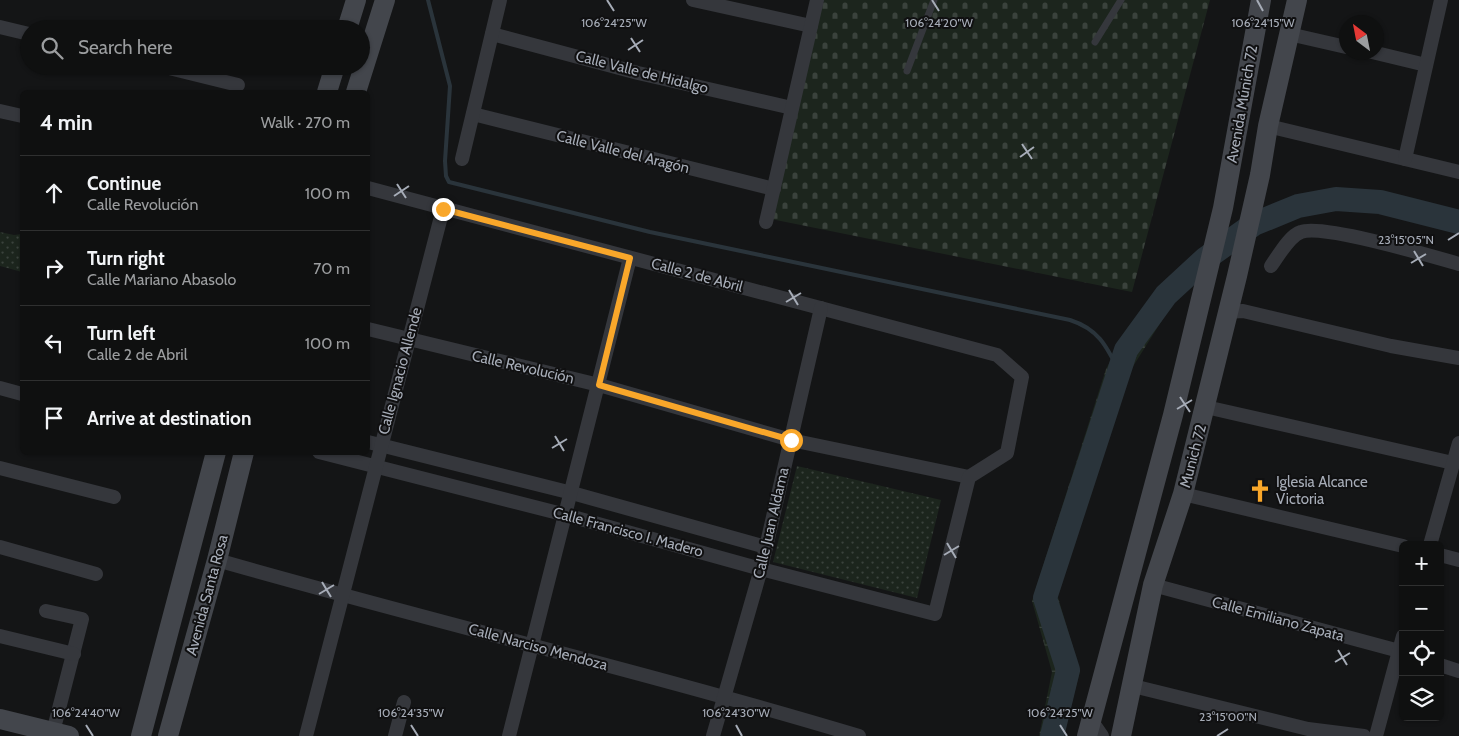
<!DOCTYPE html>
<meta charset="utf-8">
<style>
body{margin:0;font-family:Cabin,sans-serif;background:#1d1e1e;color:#f1f3f6}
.controls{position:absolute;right:15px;bottom:15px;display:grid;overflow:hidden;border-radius:8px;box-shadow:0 1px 4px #0004}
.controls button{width:45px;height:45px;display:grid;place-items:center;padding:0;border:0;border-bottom:1px solid #2f3030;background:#0f1010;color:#f1f3f6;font:25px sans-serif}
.compass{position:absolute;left:1339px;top:15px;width:45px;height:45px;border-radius:50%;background:#0f1010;box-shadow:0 1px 4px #0004;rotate:328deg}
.stop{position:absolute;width:15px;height:15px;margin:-11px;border:4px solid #f9a72a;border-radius:50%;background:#fff}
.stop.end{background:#f9a72a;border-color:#fff;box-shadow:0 1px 5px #0008}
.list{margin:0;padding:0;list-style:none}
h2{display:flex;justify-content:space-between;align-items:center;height:65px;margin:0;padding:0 20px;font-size:21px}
h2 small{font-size:16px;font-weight:400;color:#9b9d9f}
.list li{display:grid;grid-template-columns:32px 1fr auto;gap:15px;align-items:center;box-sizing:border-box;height:75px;padding:0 20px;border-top:1px solid #2f3030}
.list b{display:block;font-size:19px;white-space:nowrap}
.list p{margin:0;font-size:16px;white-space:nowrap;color:#9b9d9f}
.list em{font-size:16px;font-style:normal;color:#9b9d9f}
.icon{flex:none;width:28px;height:28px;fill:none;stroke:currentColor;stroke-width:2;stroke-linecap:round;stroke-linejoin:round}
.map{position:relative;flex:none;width:1459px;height:736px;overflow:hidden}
.search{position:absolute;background:#0f1010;box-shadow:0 1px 4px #0004;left:20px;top:20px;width:350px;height:55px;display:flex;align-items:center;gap:12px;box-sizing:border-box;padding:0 18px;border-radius:28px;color:#9b9d9f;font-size:19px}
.panel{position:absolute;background:#0f1010;box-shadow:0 1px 4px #0004;left:20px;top:90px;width:350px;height:365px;border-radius:8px}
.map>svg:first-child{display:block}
</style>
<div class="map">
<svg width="1459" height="736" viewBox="0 0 1459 736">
<defs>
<pattern id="wetland-marsh" width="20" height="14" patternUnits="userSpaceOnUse" patternTransform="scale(1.25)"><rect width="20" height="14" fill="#1c251d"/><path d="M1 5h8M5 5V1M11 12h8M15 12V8" fill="none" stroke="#3a423c"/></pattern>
<pattern id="cemetery-stones" width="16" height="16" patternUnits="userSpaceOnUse" patternTransform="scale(1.25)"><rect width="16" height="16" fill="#1c251d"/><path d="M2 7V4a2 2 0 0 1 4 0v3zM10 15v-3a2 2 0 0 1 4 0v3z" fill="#3a423c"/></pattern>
<pattern id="park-dots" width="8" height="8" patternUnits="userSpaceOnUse" patternTransform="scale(1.25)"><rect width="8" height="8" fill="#1c251d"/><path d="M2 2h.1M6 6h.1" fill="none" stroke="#3a423c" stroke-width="1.8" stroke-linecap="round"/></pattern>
</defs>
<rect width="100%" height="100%" fill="#141516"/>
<!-- wetland -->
<path fill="url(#wetland-marsh)" d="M1254 224 1218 264 1176 298 1132 368 1057 594 1080 671 1063 736H1039L1052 672 1032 601 1106 369 1128 327 1166 281 1207 242Z"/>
<!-- cemetery -->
<path fill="url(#cemetery-stones)" d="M821 0H1210L1132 292 771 219Z"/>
<!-- park -->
<g fill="url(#park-dots)">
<path d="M0 232 14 235 22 234V272L0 266Z"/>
<path d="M797 466 941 500 917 598 773 562Z"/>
</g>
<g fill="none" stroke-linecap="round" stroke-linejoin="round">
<!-- stream -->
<path stroke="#2a343b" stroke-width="4" d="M428 0 450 86 445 161 446 176 449 182 650 232 1070 320C1098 329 1106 345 1119 371"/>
<!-- river -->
<path stroke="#2a343b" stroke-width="24" d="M1052 736 1068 670 1045 598 1126 350 1166 295 1205 259 1254 224 1298 206 1336 199 1380 202 1459 222"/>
<!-- lane -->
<g stroke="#35373c" stroke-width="7">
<path d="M1095 42 1121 0"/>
<path d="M907 71 934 0"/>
</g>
<!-- street -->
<g stroke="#35373c" stroke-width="14">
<path d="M693 0 811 26"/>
<path d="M0 27 29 34"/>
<path d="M492 34 638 73 792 108"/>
<path d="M1289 34 1346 47"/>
<path d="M1372 52 1426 65"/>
<path d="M161 66 238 85"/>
<path d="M0 111 22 116"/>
<path d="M473 114 774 189"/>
<path d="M1268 126 1459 172"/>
<path d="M462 159 500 0"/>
<path d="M1405 159 1441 0"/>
<path d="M766 222 817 0"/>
<path d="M1271 266C1279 255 1289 236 1301 232 1323 224 1431 256 1459 264"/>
<path d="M1227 312 1243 311 1391 346 1459 358"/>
<path d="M368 329 599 385 791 440 969 477"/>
<path d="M0 388 22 394"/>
<path d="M1206 407 1453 463"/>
<path d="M368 442 572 493 766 547"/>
<path d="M319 452 566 515 761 569 935 614 969 477 1007 453 1022 377 997 355 368 188"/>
<path d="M0 468 114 497"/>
<path d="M1183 494 1403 546"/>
<path d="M1430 545 1459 443"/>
<path d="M0 547 96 574"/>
<path d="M1440 555 1459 560"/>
<path d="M217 560C430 621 646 672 859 736"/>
<path d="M1153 585 1403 652"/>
<path d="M46 611 82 619 52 736"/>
<path d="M0 636 74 654"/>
<path d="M1440 665 1459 671"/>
<path d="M1133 686 1308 729 1364 736"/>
<path d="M1091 720 1102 736"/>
<path d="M306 736 443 209"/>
<path d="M395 736 404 702"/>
<path d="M509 736 630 258"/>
<path d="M713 736 761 569 821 308"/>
<path d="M1376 736 1403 636"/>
</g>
<!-- secondary -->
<g stroke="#43464c" stroke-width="20">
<path d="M347 29 356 0"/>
<path d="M327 92 335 66"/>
<path d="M356 92 385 0"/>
<path d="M0 719 69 736"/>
<path d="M141 736 216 452"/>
<path d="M168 736 217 560 244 452"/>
<path d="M1087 736 1173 415 1223 208 1261 0"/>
<path d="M1121 736 1153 585 1183 494 1237 276 1260 175 1268 126 1297 0"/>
</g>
</g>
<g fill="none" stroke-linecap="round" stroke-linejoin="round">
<!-- route -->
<path stroke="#f9a72a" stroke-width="6" d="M443 209 630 258 599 385 791 440"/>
</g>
<!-- ticks -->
<path fill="none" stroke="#a6acb7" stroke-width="2" d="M607 0 614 11M932 0 939 11M1257 0 1263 11M631 38 640 52M628 50 643 40M1022 144 1032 159M1020 157 1034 147M397 184 406 198M394 196 409 186M1448 240 1459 233M1414 251 1423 266M1411 263 1426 254M789 290 798 305M786 302 801 293M1180 397 1190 412M1177 409 1192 400M555 436 564 451M552 448 567 439M947 543 956 558M944 555 959 546M322 582 331 597M319 594 334 585M1338 650 1347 665M1335 662 1350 653M86 725 93 736M411 725 418 736M736 725 742 736M1060 725 1067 736M1217 736 1228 729"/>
<!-- icons -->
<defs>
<symbol id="church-bare" viewBox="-9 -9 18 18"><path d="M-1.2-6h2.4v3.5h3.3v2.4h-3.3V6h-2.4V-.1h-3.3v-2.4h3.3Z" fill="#f9a72a" stroke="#101011" stroke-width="2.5" paint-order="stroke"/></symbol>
</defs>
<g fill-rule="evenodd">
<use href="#church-bare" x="1244" y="475" width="32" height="32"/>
</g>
<g text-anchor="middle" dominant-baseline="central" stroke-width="4" stroke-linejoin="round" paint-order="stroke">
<!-- street labels -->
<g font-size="15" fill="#a6acb7" stroke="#101011">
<text transform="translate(642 72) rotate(14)">Calle Valle de Hidalgo</text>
<text transform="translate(1242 104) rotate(-80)">Avenida Múnich 72</text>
<text transform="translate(623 152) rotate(14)">Calle Valle del Aragón</text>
<text transform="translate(697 275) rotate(15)">Calle 2 de Abril</text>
<text transform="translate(523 367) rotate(13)">Calle Revolución</text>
<text transform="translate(400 371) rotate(-75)">Calle Ignacio Allende</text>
<text transform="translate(1193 456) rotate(-75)">Munich 72</text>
<text transform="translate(771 523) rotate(-77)">Calle Juan Aldama</text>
<text transform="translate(628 532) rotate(15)">Calle Francisco I. Madero</text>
<text transform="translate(207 595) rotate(-75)">Avenida Santa Rosa</text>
<text transform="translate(1278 619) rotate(15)">Calle Emiliano Zapata</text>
<text transform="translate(538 647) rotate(15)">Calle Narciso Mendoza</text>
</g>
<!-- poi labels -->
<g font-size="15" fill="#a6acb7" stroke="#101011" text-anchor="start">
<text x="1276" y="482">Iglesia Alcance<tspan x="1276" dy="17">Victoria</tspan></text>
</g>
</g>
<g font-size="12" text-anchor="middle" fill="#a6acb7" stroke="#101011" stroke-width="4" stroke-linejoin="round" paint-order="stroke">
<text x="614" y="27">106°24'25"W</text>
<text x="939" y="27">106°24'20"W</text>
<text x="1263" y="27">106°24'15"W</text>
<text x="1406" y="244">23°15'05"N</text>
<text x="86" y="717">106°24'40"W</text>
<text x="411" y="717">106°24'35"W</text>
<text x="736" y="717">106°24'30"W</text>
<text x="1060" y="717">106°24'25"W</text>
<text x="1228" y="721">23°15'00"N</text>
</g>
</svg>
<div class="controls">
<button>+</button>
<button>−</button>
<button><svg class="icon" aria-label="locate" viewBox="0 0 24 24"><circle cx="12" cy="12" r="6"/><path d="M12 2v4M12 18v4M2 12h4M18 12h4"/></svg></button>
<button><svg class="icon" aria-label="layers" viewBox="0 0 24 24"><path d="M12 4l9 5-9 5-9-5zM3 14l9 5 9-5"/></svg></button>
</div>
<svg class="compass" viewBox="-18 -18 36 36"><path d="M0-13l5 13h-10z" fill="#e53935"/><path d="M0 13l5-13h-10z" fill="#9b9d9f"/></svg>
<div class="stop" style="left:791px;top:440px"></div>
<div class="stop end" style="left:443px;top:209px"></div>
<div class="search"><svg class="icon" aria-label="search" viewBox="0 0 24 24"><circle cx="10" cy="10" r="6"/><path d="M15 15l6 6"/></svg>Search here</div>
<section class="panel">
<h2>4 min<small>Walk · 270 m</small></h2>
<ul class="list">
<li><svg class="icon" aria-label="ahead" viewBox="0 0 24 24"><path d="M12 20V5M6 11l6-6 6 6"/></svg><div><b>Continue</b><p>Calle Revolución</p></div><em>100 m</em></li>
<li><svg class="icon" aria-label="right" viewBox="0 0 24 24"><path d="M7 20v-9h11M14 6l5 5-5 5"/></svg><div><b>Turn right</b><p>Calle Mariano Abasolo</p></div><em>70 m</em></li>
<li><svg class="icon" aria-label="left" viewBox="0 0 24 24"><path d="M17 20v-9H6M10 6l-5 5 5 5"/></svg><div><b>Turn left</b><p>Calle 2 de Abril</p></div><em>100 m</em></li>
<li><svg class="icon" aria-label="arrive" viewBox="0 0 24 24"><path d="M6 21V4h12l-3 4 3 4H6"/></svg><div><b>Arrive at destination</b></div></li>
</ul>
</section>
</div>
